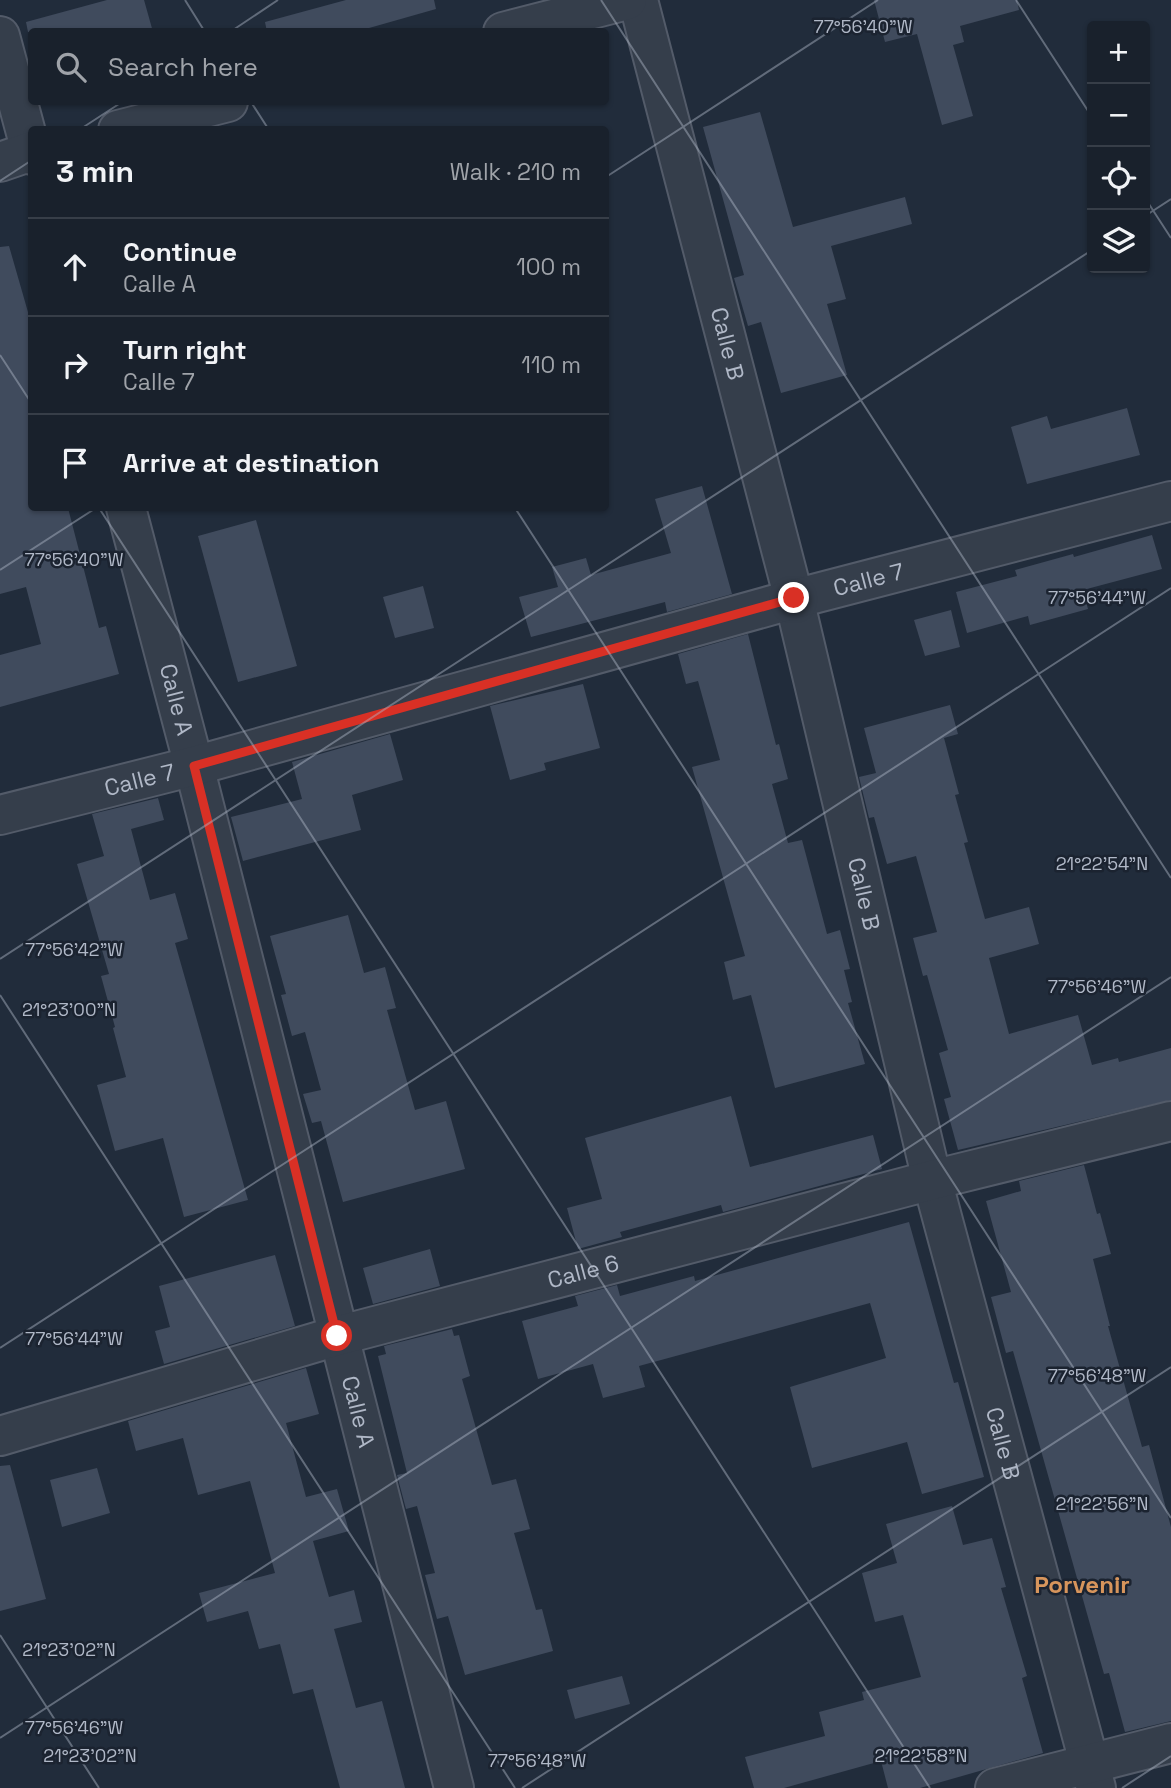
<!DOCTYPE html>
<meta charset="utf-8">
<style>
body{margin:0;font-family:"Space Grotesk",sans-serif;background:#262e38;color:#f1f3f6}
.controls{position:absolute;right:21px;top:21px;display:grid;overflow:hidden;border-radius:7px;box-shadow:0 2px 5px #0004}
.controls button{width:63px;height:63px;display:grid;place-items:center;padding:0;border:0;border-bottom:2px solid #373e48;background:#19212c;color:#f1f3f6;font:35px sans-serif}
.stop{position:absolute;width:21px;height:21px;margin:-16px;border:5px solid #d93025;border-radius:50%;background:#fff}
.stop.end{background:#d93025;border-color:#fff;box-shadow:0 2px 7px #0008}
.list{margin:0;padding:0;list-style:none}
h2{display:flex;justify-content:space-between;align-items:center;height:91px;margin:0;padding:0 28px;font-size:30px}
h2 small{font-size:23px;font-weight:400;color:#9fa3a9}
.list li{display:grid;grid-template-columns:46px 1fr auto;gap:21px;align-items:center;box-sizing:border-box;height:98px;padding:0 28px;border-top:2px solid #373e48}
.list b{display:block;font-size:26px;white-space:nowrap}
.list p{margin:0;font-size:23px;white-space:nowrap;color:#9fa3a9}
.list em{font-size:23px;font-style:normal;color:#9fa3a9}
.icon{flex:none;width:38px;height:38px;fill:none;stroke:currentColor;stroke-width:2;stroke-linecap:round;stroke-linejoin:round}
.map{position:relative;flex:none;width:1171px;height:1788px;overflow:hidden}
.search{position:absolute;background:#19212c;box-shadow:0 2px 5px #0004;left:28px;top:28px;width:581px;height:77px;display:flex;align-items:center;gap:18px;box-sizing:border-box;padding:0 24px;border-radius:7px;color:#9fa3a9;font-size:26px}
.panel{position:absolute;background:#19212c;box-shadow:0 2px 5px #0004;left:28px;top:126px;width:581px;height:385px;border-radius:7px}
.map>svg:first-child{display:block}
</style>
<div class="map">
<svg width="1171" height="1788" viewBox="0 0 1171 1788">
<rect width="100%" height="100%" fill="#212c3b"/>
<!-- building -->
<g fill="#404b5d">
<path d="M107 0H144L153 32H28L26 22Z"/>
<path d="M346 0H434L436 9 355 32H267L265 22Z"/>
<path d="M874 0H1017L1019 10 960 26 964 42 953 45 973 116 942 125 917 34 885 42Z"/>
<path d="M760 112 793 227 905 197 912 224 831 246 846 299 827 304 847 375 781 393 761 322 748 326 734 278 744 275 703 127Z"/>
<path d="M9 246 32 326V508H68L99 628 106 626 119 674 0 707V655L41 644 26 587 0 594V247Z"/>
<path d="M1127 408 1140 455 1027 484 1011 427 1047 416 1051 429Z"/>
<path d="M702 486 732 594 667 612 665 602 531 637 519 597 558 587 552 567 586 558 591 575 671 553 655 499Z"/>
<path d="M256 520 297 666 238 682 198 536Z"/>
<path d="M1152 535 1162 569 1083 590 1088 609 1030 625 1028 616 967 633 956 592 1017 576 1015 570 1073 554 1074 557Z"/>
<path d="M423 586 434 628 395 638 383 597Z"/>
<path d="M951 610 960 647 925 656 914 620Z"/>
<path d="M748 634 776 745 779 744 788 779 772 784 788 843 802 840 827 934 840 930 850 969 844 970 852 1002 848 1003 865 1064 775 1088 751 995 733 1000 724 962 745 956 692 767 720 760 698 681 686 684 678 654Z"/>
<path d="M583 684 600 748 544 763 546 770 510 780 490 706Z"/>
<path d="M950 705 958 734 944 738 959 794 955 795 968 842 964 843 985 919 1029 907 1039 944 989 958 1009 1034 1078 1015 1092 1065 1118 1058 1119 1062 1171 1048V1100L958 1150 944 1099 951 1097 939 1053 948 1050 927 975 923 976 913 938 937 932 916 856 887 864 874 817 869 818 859 777 876 773 864 728Z"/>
<path d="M390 734 403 780 352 795 361 830 243 861 231 817 302 799 292 762Z"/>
<path d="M158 798 164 820 131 829 150 900 175 893 188 939 175 943 248 1200 184 1217 163 1138 115 1151 97 1085 126 1077 113 1028 115 1027 101 976 109 974 77 864 104 856 92 814Z"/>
<path d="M348 915 364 973 385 967 396 1008 387 1010 415 1110 446 1101 465 1169 343 1202 321 1121 312 1123 303 1094 321 1090 305 1032 292 1036 281 995 286 994 270 936Z"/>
<path d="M731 1096 750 1167 873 1135 882 1169 723 1212 721 1205 620 1232 622 1237 578 1249 567 1208 602 1199 585 1138Z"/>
<path d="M1084 1165 1097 1214 1100 1213 1111 1254 1093 1259 1110 1326H1108L1142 1447 1149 1445 1171 1527V1721L1125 1732 1109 1673 1104 1674 1013 1351 1006 1353 991 1297 1011 1292 986 1201 1021 1191 1019 1181Z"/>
<path d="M909 1222 954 1383 958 1382 984 1477 922 1494 907 1442 812 1468 790 1387 886 1358 870 1303 639 1366 645 1387 603 1398 593 1364 538 1379 522 1321 578 1306 575 1296 617 1285 620 1296 694 1276 695 1281Z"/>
<path d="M430 1249 440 1286 373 1304 363 1268Z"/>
<path d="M275 1255 295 1326 164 1364 155 1331 170 1327 159 1286Z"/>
<path d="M452 1329 454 1336 459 1335 470 1376 462 1379 492 1485 516 1479 530 1529 514 1533 536 1610 542 1609 553 1651 465 1675 448 1616 437 1619 425 1575 435 1573 417 1506 406 1509 397 1475 407 1473 378 1356 386 1354 384 1346Z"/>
<path d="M306 1368 319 1414 286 1423 306 1497 337 1489 349 1531 313 1541 329 1597 354 1590 362 1622 334 1629 356 1708 382 1701 405 1788H340L313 1689 293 1694 280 1644 259 1649 248 1611 207 1622 199 1593 275 1573 250 1481 198 1495 183 1438 136 1451 128 1421Z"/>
<path d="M10 1465 46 1599 0 1611V1466Z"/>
<path d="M97 1468 110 1513 62 1527 50 1480Z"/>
<path d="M952 1506 963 1545 992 1538 1006 1587 1001 1588 1027 1676 1022 1678 1043 1753 920 1788H888L881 1761 784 1788H754L745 1757 825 1736 819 1712 864 1700 862 1692 921 1677 903 1615 875 1622 862 1573 897 1563 886 1524Z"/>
<path d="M622 1676 630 1704 575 1719 567 1690Z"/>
</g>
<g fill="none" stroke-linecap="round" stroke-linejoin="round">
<defs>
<g id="minor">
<path id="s1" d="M638 0 794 599 932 1180 1096 1788"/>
<path d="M503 32 627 0"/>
<path d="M0 36 32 155"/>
<path d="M118 130 228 102"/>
<path d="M0 162 32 151"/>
<path id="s2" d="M126 508 194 766 454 1788"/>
<path id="s3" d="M0 815 194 766 794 599 1171 501"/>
<path id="s4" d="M0 1436 337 1336 932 1180 1171 1121"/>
<path d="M995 1788 1171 1743"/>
</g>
</defs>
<!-- minor casing -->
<use href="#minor" stroke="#535b69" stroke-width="42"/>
<!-- minor -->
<use href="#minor" stroke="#353e4b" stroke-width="38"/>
</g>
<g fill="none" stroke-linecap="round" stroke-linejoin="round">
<!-- route -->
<path stroke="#d93025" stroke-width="9" d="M337 1336 194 766 794 598"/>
</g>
<!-- ticks -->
<path fill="none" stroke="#b0b8c7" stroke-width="2" stroke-opacity="0.45" d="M185 0 205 32M601 0 1171 878M1016 0 1092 117M230 32 278 0M251 102 269 130M79 130 122 102M606 177 878 0M0 181 32 160M1145 198 1171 238M1145 216 1171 199M0 355 32 404M99 508 930 1788M515 508 1171 1518M0 570 96 508M0 959 1092 250M0 995 515 1788M0 1348 1171 588M0 1635 99 1788M0 1738 1171 977M522 1788 1171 1367M1122 1788 1171 1756"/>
<g text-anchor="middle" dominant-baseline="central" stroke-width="5" stroke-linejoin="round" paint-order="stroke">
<!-- street labels -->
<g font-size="23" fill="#b0b8c7" stroke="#1b2330">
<text stroke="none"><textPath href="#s1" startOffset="355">Calle B</textPath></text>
<text stroke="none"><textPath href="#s3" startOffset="900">Calle 7</textPath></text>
<text stroke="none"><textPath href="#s2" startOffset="198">Calle A</textPath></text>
<text stroke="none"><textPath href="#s3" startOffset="144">Calle 7</textPath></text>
<text stroke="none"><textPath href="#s1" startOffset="922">Calle B</textPath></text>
<text stroke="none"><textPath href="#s4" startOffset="606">Calle 6</textPath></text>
<text stroke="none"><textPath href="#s2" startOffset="933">Calle A</textPath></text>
<text stroke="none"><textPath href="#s1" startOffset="1489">Calle B</textPath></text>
</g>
<!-- neighbourhood labels -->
<g font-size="24" font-weight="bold" fill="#d7955c" stroke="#1b2330">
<text x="1082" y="1584">Porvenir</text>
</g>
</g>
<g font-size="18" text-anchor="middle" fill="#b0b8c7" stroke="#1b2330" stroke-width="5" stroke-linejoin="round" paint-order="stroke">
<text x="863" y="33">77°56'40"W</text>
<text x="74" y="566">77°56'40"W</text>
<text x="1097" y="604">77°56'44"W</text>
<text x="1102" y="870">21°22'54"N</text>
<text x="74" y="956">77°56'42"W</text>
<text x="1097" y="993">77°56'46"W</text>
<text x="69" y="1016">21°23'00"N</text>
<text x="74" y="1345">77°56'44"W</text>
<text x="1097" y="1382">77°56'48"W</text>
<text x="1102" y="1510">21°22'56"N</text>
<text x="69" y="1656">21°23'02"N</text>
<text x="74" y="1734">77°56'46"W</text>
<text x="90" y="1762">21°23'02"N</text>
<text x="921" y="1762">21°22'58"N</text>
<text x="537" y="1767">77°56'48"W</text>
</g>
</svg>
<div class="controls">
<button>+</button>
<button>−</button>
<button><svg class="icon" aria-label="locate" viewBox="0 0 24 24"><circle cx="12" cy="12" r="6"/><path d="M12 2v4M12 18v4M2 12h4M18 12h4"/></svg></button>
<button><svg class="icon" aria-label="layers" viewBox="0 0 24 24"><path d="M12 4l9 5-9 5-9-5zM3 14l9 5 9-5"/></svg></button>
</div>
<div class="stop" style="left:337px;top:1336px"></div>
<div class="stop end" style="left:794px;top:598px"></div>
<div class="search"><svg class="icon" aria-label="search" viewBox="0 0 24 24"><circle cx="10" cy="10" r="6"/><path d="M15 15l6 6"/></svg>Search here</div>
<section class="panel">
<h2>3 min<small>Walk · 210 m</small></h2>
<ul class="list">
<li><svg class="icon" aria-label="ahead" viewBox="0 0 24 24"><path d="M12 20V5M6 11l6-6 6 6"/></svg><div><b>Continue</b><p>Calle A</p></div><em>100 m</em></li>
<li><svg class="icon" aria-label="right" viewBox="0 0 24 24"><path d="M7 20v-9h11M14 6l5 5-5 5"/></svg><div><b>Turn right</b><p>Calle 7</p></div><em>110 m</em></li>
<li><svg class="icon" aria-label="arrive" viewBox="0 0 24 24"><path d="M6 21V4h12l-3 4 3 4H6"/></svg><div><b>Arrive at destination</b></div></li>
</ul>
</section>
</div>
